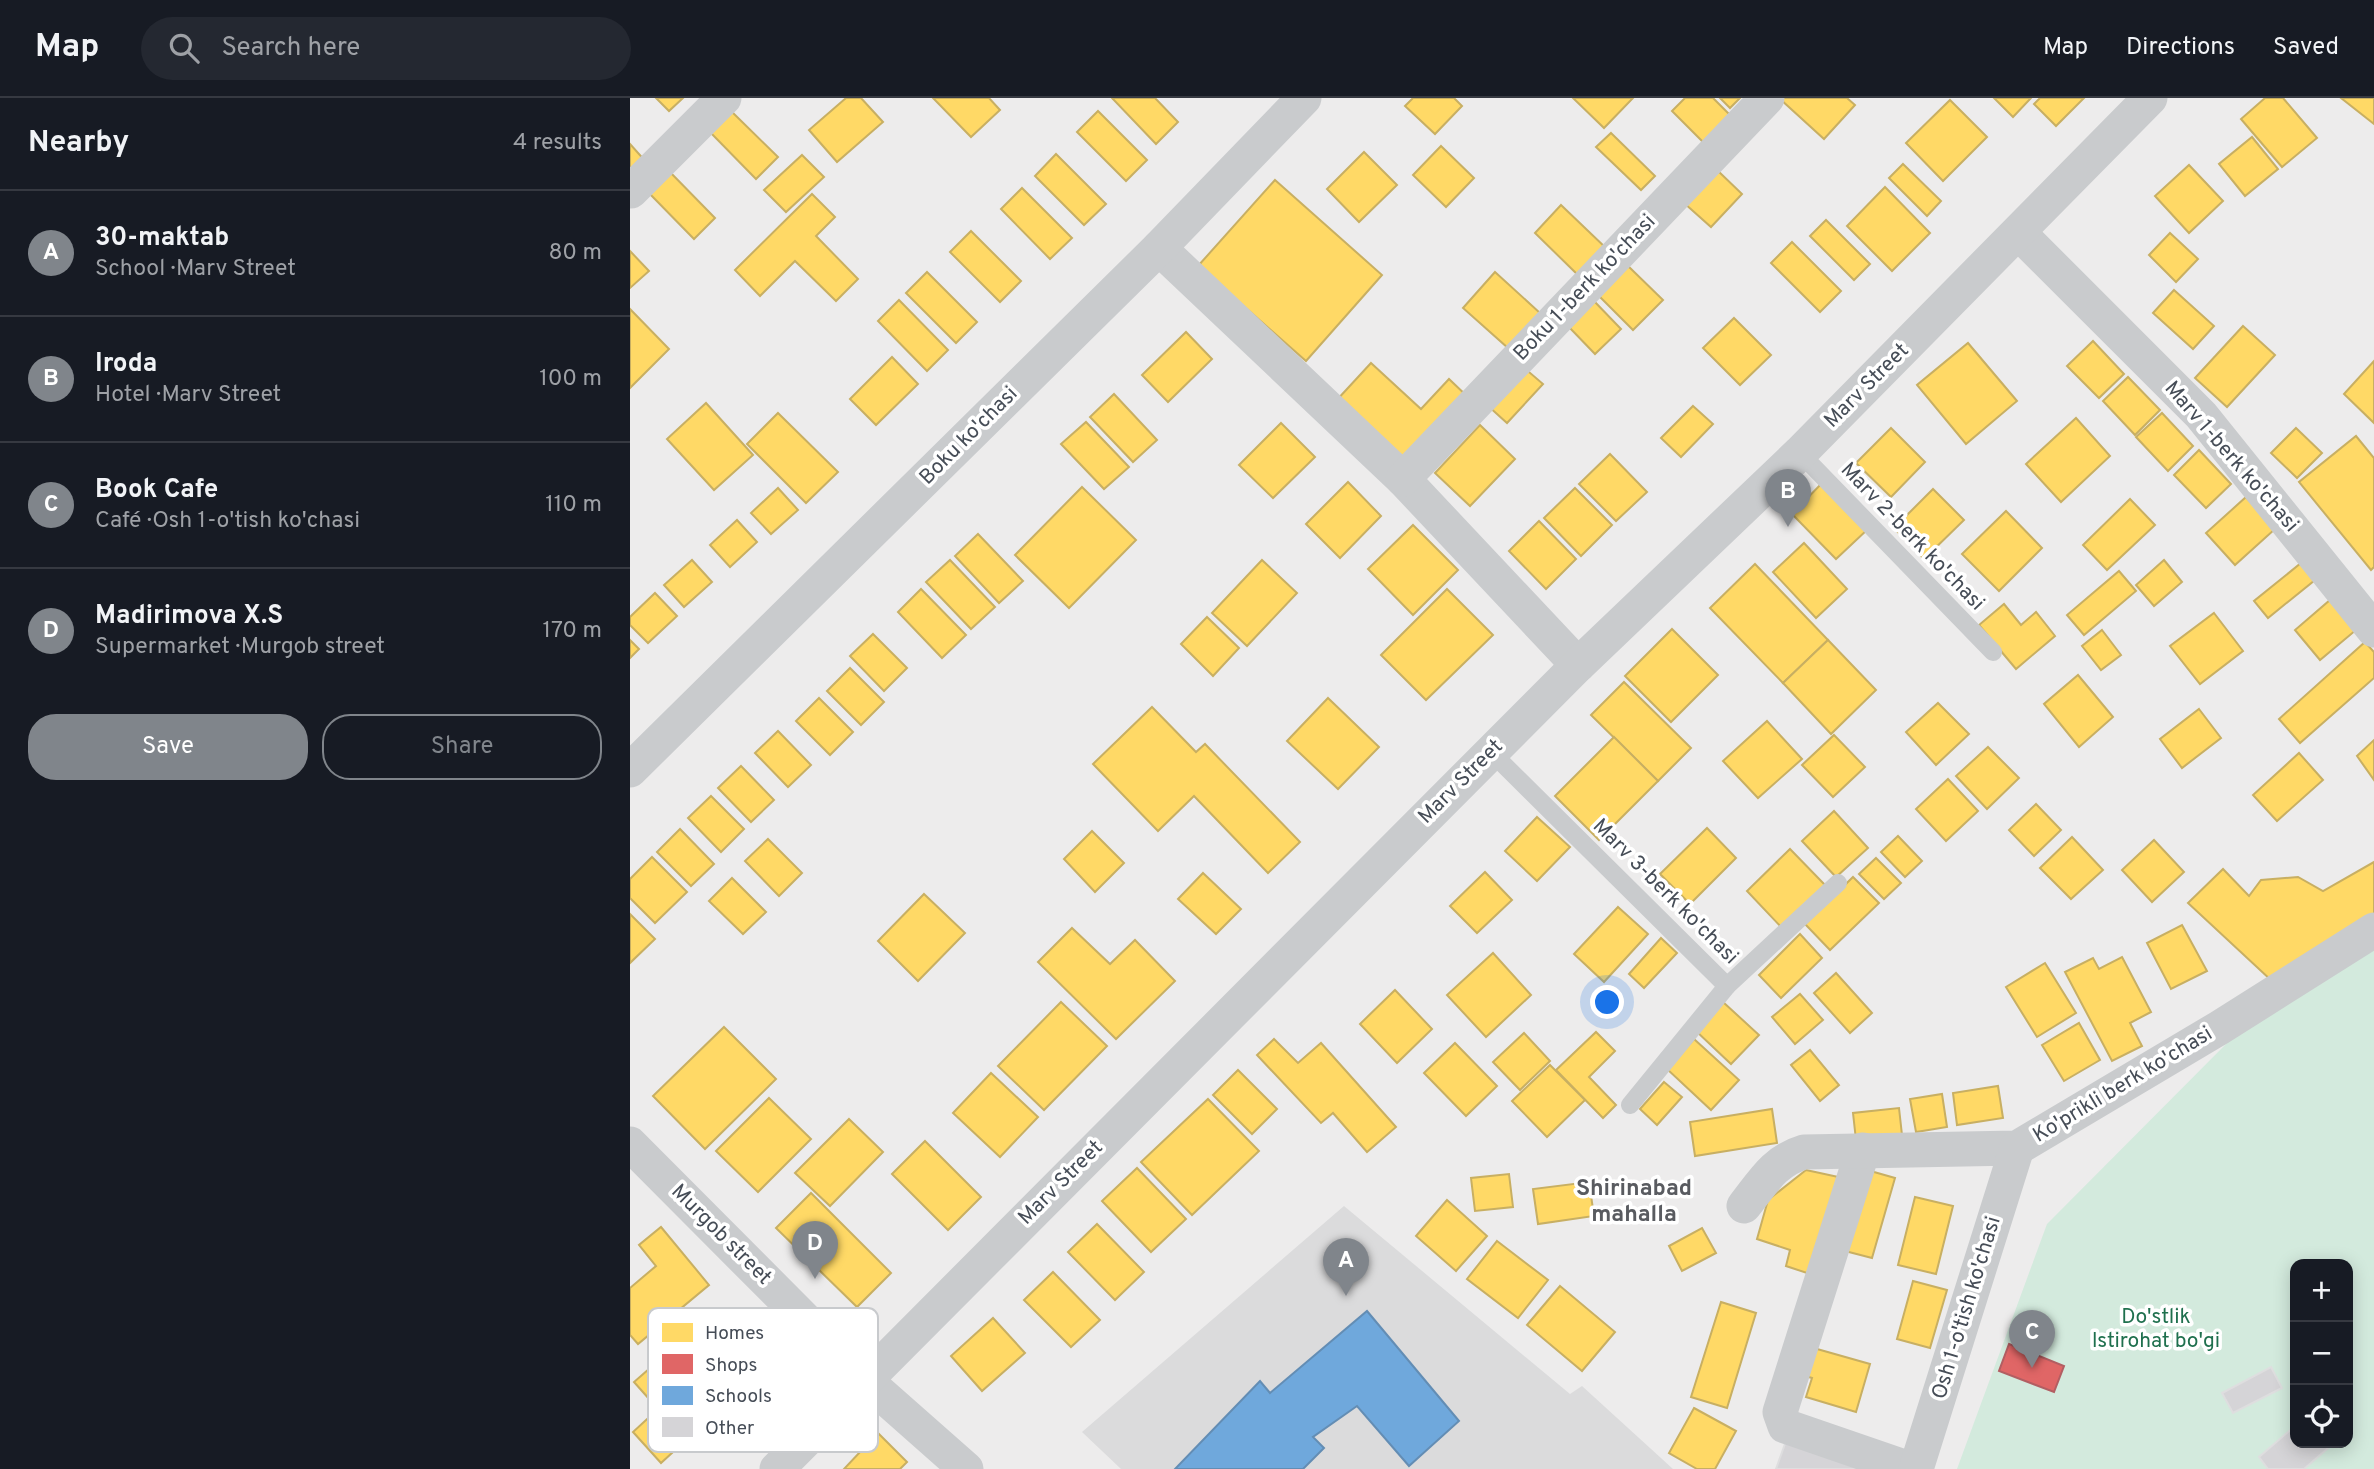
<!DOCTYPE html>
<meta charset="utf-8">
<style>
body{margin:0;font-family:Overpass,sans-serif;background:#242831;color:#f1f3f6}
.controls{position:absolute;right:21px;bottom:21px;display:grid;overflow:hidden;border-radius:14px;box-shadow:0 4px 18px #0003}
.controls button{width:63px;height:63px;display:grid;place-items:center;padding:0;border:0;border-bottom:2px solid #363941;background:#171b24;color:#f1f3f6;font:35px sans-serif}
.you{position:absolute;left:978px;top:905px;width:24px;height:24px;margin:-18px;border:5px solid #fff;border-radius:50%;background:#1a73e8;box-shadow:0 0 0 10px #1a73e833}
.badge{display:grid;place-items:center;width:46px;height:46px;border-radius:50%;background:#80858b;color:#fff;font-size:23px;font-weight:700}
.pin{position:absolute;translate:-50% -58px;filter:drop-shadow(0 2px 4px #0008)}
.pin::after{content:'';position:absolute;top:37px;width:24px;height:21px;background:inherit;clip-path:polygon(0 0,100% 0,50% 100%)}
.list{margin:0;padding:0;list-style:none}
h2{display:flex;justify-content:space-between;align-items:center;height:91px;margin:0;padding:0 28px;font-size:30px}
h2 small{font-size:23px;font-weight:400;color:#9ea1a6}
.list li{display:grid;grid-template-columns:46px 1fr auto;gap:21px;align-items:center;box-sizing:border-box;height:126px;padding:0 28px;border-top:2px solid #363941}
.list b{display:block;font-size:26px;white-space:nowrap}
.list p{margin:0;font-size:23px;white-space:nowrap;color:#9ea1a6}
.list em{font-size:23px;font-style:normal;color:#9ea1a6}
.actions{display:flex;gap:14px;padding:21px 28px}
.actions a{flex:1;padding:16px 0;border:2px solid #80858b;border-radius:28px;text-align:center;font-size:24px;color:#80858b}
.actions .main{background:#80858b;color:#fff}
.icon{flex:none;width:38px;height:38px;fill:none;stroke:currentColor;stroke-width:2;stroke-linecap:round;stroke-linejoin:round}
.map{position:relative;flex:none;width:1744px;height:1371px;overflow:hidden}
header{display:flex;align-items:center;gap:42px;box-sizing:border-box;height:98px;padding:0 35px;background:#171b24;border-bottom:2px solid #363941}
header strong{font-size:33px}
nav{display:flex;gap:38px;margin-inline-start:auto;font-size:24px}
.search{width:490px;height:63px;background:#242831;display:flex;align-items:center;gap:18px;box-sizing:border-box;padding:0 24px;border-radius:38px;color:#9ea1a6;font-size:26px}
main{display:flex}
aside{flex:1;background:#171b24}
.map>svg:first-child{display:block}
</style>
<header>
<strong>Map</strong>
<div class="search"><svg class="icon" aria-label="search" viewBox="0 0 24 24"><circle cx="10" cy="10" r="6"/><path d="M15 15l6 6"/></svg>Search here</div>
<nav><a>Map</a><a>Directions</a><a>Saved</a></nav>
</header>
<main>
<aside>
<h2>Nearby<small>4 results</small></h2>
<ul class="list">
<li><span class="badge">A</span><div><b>30-maktab</b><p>School · Marv Street</p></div><em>80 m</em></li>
<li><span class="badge">B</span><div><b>Iroda</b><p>Hotel · Marv Street</p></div><em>100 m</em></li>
<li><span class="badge">C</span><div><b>Book Cafe</b><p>Café · Osh 1-o'tish ko'chasi</p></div><em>110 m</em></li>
<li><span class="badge">D</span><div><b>Madirimova X.S</b><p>Supermarket · Murgob street</p></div><em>170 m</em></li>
</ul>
<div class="actions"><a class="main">Save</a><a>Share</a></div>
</aside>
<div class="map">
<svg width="1744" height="1371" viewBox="0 0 1744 1371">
<rect width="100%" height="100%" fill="#edecec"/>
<!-- education -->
<path fill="#dbdbdc" d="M714 1108 940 1296 952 1288 1043 1371H491L452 1334Z"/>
<!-- green -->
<path fill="#d3eadd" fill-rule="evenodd" d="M1744 847V1371H1327L1417 1126 1598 944ZM1665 1166H1718V1345H1665Z"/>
<!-- homes -->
<g fill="#ffd966" stroke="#c8af62" stroke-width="2">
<path d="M26 0H53L39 13Z"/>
<path d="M216 0H231L253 24 207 64 179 32Z"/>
<path d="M303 0H359L370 12 341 39Z"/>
<path d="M482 0H525L548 24 526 46Z"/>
<path d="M783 0H824L832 8 805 36 775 8Z"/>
<path d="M943 0H1003L974 30Z"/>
<path d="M1055 0H1083L1102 19 1075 46 1042 13Z"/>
<path d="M1090 0H1110L1100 10Z"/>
<path d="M1149 0H1217L1225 7 1194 41Z"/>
<path d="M1364 0H1401L1383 19Z"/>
<path d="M1410 0H1454L1426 28 1404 6Z"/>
<path d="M1635 0H1653L1687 40 1652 69 1611 21Z"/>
<path d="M1711 0H1744V26Z"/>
<path d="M1320 2 1357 39 1313 83 1276 45Z"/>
<path d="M98 10 148 59 126 81 77 31Z"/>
<path d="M468 13 517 62 496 83 447 34Z"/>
<path d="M981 35 1025 78 1011 92 966 49Z"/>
<path d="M1622 39 1648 71 1615 98 1589 66Z"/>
<path d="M0 46 17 65 0 81Z"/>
<path d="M811 48 844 80 816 109 783 77Z"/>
<path d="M734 54 767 87 729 124 697 91Z"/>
<path d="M426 56 476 106 454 127 405 78Z"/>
<path d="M172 57 194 79 156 114 134 92Z"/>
<path d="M1273 66 1311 103 1297 118 1259 80Z"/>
<path d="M1559 67 1593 103 1559 135 1525 98Z"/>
<path d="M36 70 85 120 64 141 15 91Z"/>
<path d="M1086 71 1112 96 1081 129 1054 105Z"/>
<path d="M645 82 752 177 676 263 568 168Z"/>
<path d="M1255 89 1300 135 1262 173 1217 128Z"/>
<path d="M392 90 442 140 420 161 371 111Z"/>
<path d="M182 96 205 119 186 138 228 181 206 203 165 163 130 198 105 172Z"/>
<path d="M931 107 977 151 950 179 905 135Z"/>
<path d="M1196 122 1240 166 1224 182 1180 138Z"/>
<path d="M341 133 391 183 370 204 320 154Z"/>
<path d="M1540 135 1568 161 1546 184 1519 157Z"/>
<path d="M1162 144 1211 193 1190 214 1141 165Z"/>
<path d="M0 153 19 173 0 190Z"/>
<path d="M996 166 1033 202 1003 232 966 195Z"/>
<path d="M297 174 347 224 326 245 276 195Z"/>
<path d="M865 174 910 215 878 250 833 210Z"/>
<path d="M1544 192 1584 228 1563 251 1523 215Z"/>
<path d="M269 202 318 252 297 273 248 223Z"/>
<path d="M963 202 991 231 965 256 937 227Z"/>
<path d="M0 211 39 251 0 290Z"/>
<path d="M1104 220 1141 257 1110 287 1073 250Z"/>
<path d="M1613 228 1645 257 1597 309 1565 280Z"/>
<path d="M556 234 582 261 538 304 512 277Z"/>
<path d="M1463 243 1494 276 1469 300 1437 268Z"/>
<path d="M1338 245 1387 303 1336 346 1287 287Z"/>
<path d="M262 259 288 286 246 327 220 301Z"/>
<path d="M1744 263V325L1714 296Z"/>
<path d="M741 265 791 311 819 281 840 301 776 370 705 304Z"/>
<path d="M892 268 913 286 877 325 857 307Z"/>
<path d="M1498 279 1530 312 1505 337 1473 303Z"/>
<path d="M484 296 527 342 503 364 460 319Z"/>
<path d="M76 305 123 357 84 392 37 341Z"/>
<path d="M1063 308 1083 326 1051 359 1031 340Z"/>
<path d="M148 315 208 374 176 405 117 346Z"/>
<path d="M1532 315 1563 348 1538 373 1506 339Z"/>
<path d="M1446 320 1480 358 1431 404 1396 366Z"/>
<path d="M456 324 499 369 474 391 431 346Z"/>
<path d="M651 325 685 359 643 400 609 367Z"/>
<path d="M850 327 885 361 840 408 805 375Z"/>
<path d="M1261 330 1295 364 1261 399 1226 365Z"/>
<path d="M1666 330 1692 355 1667 380 1641 355Z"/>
<path d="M1726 338 1744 360V469L1741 472 1669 384Z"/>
<path d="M1569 352 1601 386 1576 410 1544 377Z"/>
<path d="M980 356 1017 394 986 423 949 386Z"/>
<path d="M1194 383 1238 431 1206 461 1162 416Z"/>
<path d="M718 384 751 418 710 460 676 426Z"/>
<path d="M452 389 506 442 439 510 385 457Z"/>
<path d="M148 390 168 412 141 436 121 415Z"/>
<path d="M945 390 982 427 951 458 914 420Z"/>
<path d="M1303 391 1334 422 1294 461 1264 430Z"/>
<path d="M1616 399 1645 431 1605 467 1576 435Z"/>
<path d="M1500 401 1525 427 1477 472 1453 447Z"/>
<path d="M1376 413 1412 450 1369 493 1332 456Z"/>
<path d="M107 422 127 444 100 469 80 447Z"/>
<path d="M909 423 946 461 916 491 879 453Z"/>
<path d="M783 427 828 472 783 517 738 471Z"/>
<path d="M348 436 393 483 369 505 325 458Z"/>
<path d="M1174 445 1217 491 1186 520 1143 474Z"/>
<path d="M62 462 82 484 54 509 34 487Z"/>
<path d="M320 462 365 509 341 531 296 484Z"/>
<path d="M632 462 667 495 617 548 582 515Z"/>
<path d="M1534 462 1552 484 1524 508 1506 487Z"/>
<path d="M1671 465 1685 482 1638 520 1624 503Z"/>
<path d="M1125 466 1198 542 1153 585 1080 510Z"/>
<path d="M1489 473 1506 493 1454 537 1437 517Z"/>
<path d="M291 491 336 537 312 560 268 514Z"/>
<path d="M817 491 863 537 796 602 751 557Z"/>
<path d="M25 495 47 518 18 545 0 527V519Z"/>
<path d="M1700 502 1726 532 1690 562 1665 532Z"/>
<path d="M1374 506 1391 527 1406 514 1425 538 1386 571 1349 527Z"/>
<path d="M1584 515 1613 553 1570 586 1540 548Z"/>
<path d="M577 519 609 550 583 578 551 546Z"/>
<path d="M1042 531 1088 577 1041 624 995 578Z"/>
<path d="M1472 532 1491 557 1471 572 1452 548Z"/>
<path d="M243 536 277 570 254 593 220 558Z"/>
<path d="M0 542 9 551 0 560Z"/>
<path d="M1198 542 1246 592 1201 636 1153 585Z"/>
<path d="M1735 544 1744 554V580L1670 645 1649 621Z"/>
<path d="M220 570 254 604 231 627 197 593Z"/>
<path d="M1448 577 1483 619 1449 649 1414 606Z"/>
<path d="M994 584 1061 650 1028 683 961 617Z"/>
<path d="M189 600 223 634 200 657 166 623Z"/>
<path d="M698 600 749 649 708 691 657 643Z"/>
<path d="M1308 605 1339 636 1306 667 1276 634Z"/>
<path d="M522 609 566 654 575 646 670 744 638 775 564 698 528 733 463 666Z"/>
<path d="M1569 611 1591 640 1552 670 1530 641Z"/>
<path d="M1137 623 1172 661 1128 700 1093 663Z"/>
<path d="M148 633 181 667 158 689 125 655Z"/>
<path d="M1204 637 1235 669 1203 699 1172 667Z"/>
<path d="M984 639 1028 683 969 742 925 698Z"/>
<path d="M1744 642V682L1727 658Z"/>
<path d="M1358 649 1389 680 1357 711 1326 678Z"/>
<path d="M1669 655 1693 682 1647 723 1623 697Z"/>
<path d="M111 668 144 702 121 724 88 690Z"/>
<path d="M1318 681 1348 713 1316 743 1286 711Z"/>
<path d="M81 698 114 731 91 754 58 720Z"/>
<path d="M1406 706 1431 732 1404 758 1379 732Z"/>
<path d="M1204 713 1238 750 1206 779 1172 743Z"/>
<path d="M907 719 940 749 907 783 875 753Z"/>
<path d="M1077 730 1106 760 1060 806 1030 776Z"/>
<path d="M50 731 84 766 61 788 27 754Z"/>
<path d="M462 733 494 765 465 794 434 761Z"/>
<path d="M1268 738 1292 763 1275 779 1251 754Z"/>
<path d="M1442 739 1473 772 1441 801 1410 770Z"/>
<path d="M138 741 172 775 149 798 115 763Z"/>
<path d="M1524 742 1554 774 1522 804 1492 772Z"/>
<path d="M1160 751 1196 788 1152 830 1117 793Z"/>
<path d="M22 759 57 794 25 825 0 800V781Z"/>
<path d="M1246 760 1271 785 1254 801 1229 776Z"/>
<path d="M1744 764V820L1643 884 1558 805 1593 771 1619 798 1631 782 1668 779 1693 793Z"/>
<path d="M855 774 882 802 847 835 820 808Z"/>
<path d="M573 775 611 811 586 836 548 801Z"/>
<path d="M1223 779 1249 805 1200 852 1175 826Z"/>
<path d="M102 780 136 814 113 836 79 803Z"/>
<path d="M294 796 335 835 288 883 248 843Z"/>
<path d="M988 809 1018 836 974 884 944 856Z"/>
<path d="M0 816 25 841 0 865Z"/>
<path d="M1552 827 1577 873 1541 891 1517 845Z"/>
<path d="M442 830 480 866 505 842 545 883 486 941 408 864Z"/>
<path d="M1170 836 1192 860 1151 900 1129 877Z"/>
<path d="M1031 840 1047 855 1014 890 999 876Z"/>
<path d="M863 855 901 897 856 939 817 897Z"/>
<path d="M1492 859 1521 914 1500 925 1512 948 1482 963 1435 874 1463 860 1469 871Z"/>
<path d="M1415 865 1446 915 1407 939 1376 889Z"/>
<path d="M1206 875 1242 915 1220 935 1184 895Z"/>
<path d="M765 892 802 931 767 965 730 926Z"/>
<path d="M1170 896 1193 922 1165 946 1142 919Z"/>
<path d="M431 904 477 948 414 1012 368 968Z"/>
<path d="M1093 904 1129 937 1101 966 1066 933Z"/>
<path d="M1449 925 1470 962 1434 983 1412 947Z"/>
<path d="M94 929 146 981 75 1051 23 998Z"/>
<path d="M966 934 985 953 959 979 986 1007 973 1020 926 972Z"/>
<path d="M894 935 920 963 890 992 863 964Z"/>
<path d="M644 941 668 965 691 945 766 1029 737 1054 703 1015 691 1025 627 957Z"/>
<path d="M1064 941 1109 982 1081 1012 1037 971Z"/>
<path d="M825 945 867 988 836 1018 794 975Z"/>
<path d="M1180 952 1209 987 1190 1003 1161 967Z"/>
<path d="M920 967 955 1002 917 1039 882 1003Z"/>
<path d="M608 972 647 1011 622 1036 583 997Z"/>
<path d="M361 975 408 1019 370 1059 323 1015Z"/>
<path d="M1034 984 1052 999 1027 1027 1010 1011Z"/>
<path d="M1368 988 1373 1020 1327 1027 1323 995Z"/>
<path d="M1312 996 1317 1029 1286 1034 1280 1001Z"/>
<path d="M139 1000 181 1041 128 1094 86 1053Z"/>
<path d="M578 1001 629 1053 562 1117 511 1064Z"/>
<path d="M1269 1010 1272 1037 1226 1042 1223 1015Z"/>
<path d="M1142 1011 1147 1045 1065 1058 1060 1024Z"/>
<path d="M219 1021 253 1054 200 1108 165 1075Z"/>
<path d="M295 1043 351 1099 318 1132 262 1076Z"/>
<path d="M507 1070 556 1121 521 1154 472 1103Z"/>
<path d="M1176 1072 1213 1080 1189 1179 1156 1168 1160 1152 1127 1141 1138 1102Z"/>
<path d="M1237 1072 1265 1080 1242 1160 1215 1153Z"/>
<path d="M879 1076 883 1109 845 1113 841 1080Z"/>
<path d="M959 1084 964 1118 908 1126 903 1091Z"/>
<path d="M181 1095 261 1175 227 1209 146 1130Z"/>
<path d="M1285 1099 1323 1108 1306 1176 1268 1167Z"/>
<path d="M817 1102 857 1138 826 1173 786 1138Z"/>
<path d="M467 1126 514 1174 485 1202 438 1154Z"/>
<path d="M31 1129 79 1187 8 1246 0 1237V1190L26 1168 9 1147Z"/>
<path d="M1072 1130 1086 1155 1052 1173 1039 1148Z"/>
<path d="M867 1143 918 1182 888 1220 837 1181Z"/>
<path d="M423 1174 470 1222 441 1249 394 1202Z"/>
<path d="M1283 1183 1317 1192 1300 1250 1267 1241Z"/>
<path d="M930 1188 985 1234 952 1273 897 1227Z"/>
<path d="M1091 1204 1126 1215 1097 1310 1061 1299Z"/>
<path d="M363 1220 395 1255 352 1293 321 1258Z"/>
<path d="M1180 1249 1240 1266 1226 1314 1176 1299 1182 1280 1172 1277Z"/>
<path d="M27 1264 79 1321 31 1365 3 1334 28 1311 4 1284Z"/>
<path d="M1064 1310 1106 1333 1085 1371H1067L1039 1355Z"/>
<path d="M248 1335 277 1364 270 1371H214Z"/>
</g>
<!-- shops -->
<path fill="#e06666" stroke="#b25e62" stroke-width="2" d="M1379 1246 1434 1268 1424 1294 1369 1273Z"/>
<!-- schools -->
<path fill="#6fa8dc" stroke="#638db4" stroke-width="2" d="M737 1213 829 1323 779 1368 727 1308 683 1339 694 1350 673 1371H545L630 1283 640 1295Z"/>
<!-- building -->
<g fill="#d5d4d7" stroke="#dededf" stroke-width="2">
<path d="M1641 1269 1652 1290 1603 1315 1592 1295Z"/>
<path d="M1665 1328V1345H1704L1674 1371H1638L1629 1359Z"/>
<path d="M1156 1343 1236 1371H1146Z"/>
</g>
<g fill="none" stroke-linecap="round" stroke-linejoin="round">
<!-- service -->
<g stroke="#c9cbcd" stroke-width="18">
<path d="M1170 355 1363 554"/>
<path d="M861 654 1097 888 1000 1007"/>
<path d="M1097 888 1208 785"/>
</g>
<!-- minor -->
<g stroke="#c9cbcd" stroke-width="35">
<path d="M1 93 94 0"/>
<path d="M1389 135 1571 317 1744 532"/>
<path d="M529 150 773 381 948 567"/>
<path d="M773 381 1137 0"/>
<path d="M0 672 529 150 674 0"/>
<path d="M0 1046 234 1281 336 1371"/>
<path d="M1233 1052 1150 1314 1155 1328 1280 1371"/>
<path d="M1114 1108C1133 1084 1144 1063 1174 1054L1387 1050 1589 930 1744 832"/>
<path d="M147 1371 948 567 1170 355 1520 0"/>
<path d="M1286 1371 1387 1050"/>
</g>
</g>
<g text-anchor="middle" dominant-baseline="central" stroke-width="7" stroke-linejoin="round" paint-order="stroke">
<!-- street labels -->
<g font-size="21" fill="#464d57" stroke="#fff">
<text transform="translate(955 190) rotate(-46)">Boku 1-berk ko'chasi</text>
<text transform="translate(1237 288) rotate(-45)">Marv Street</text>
<text transform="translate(339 338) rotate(-45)">Boku ko'chasi</text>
<text transform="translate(1601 359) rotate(49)">Marv 1-berk ko'chasi</text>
<text transform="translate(1282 439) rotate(46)">Marv 2-berk ko'chasi</text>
<text transform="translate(831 684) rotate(-45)">Marv Street</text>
<text transform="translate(1035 794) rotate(45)">Marv 3-berk ko'chasi</text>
<text transform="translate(1493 987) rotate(-31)">Ko'prikli berk ko'chasi</text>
<text transform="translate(431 1085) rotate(-45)">Marv Street</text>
<text transform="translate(91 1137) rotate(45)">Murgob street</text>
<text transform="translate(1337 1210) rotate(-73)">Osh 1-o'tish ko'chasi</text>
</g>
<!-- park labels -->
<g font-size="21" fill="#1f704e" stroke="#fff">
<text x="1526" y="1219">Do'stlik<tspan x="1526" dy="24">Istirohat bo'gi</tspan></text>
</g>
<!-- neighbourhood labels -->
<g font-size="23" font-weight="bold" fill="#595b60" stroke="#fff">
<text x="1004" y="1091">Shirinabad<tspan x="1004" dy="26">mahalla</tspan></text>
</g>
</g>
<!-- legend -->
<rect x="18" y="1210" width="230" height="144" rx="10" fill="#fff" stroke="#c8cacd" stroke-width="2"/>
<rect x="32" y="1225" width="31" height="19" fill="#ffd966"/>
<rect x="32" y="1256" width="31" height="20" fill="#e06666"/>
<rect x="32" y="1288" width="31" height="19" fill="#6fa8dc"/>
<rect x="32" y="1319" width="31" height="20" fill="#d5d4d7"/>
<g font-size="19" fill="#464d57">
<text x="75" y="1241">Homes</text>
<text x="75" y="1273">Shops</text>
<text x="75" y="1304">Schools</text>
<text x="75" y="1336">Other</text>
</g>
</svg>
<div class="controls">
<button>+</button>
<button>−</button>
<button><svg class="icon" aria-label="locate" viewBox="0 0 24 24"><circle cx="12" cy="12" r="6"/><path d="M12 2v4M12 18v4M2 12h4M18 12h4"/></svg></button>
</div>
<div class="you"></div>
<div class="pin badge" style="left:716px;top:1198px">A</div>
<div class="pin badge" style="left:1158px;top:429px">B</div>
<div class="pin badge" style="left:1402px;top:1270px">C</div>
<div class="pin badge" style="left:185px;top:1181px">D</div>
</div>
</main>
